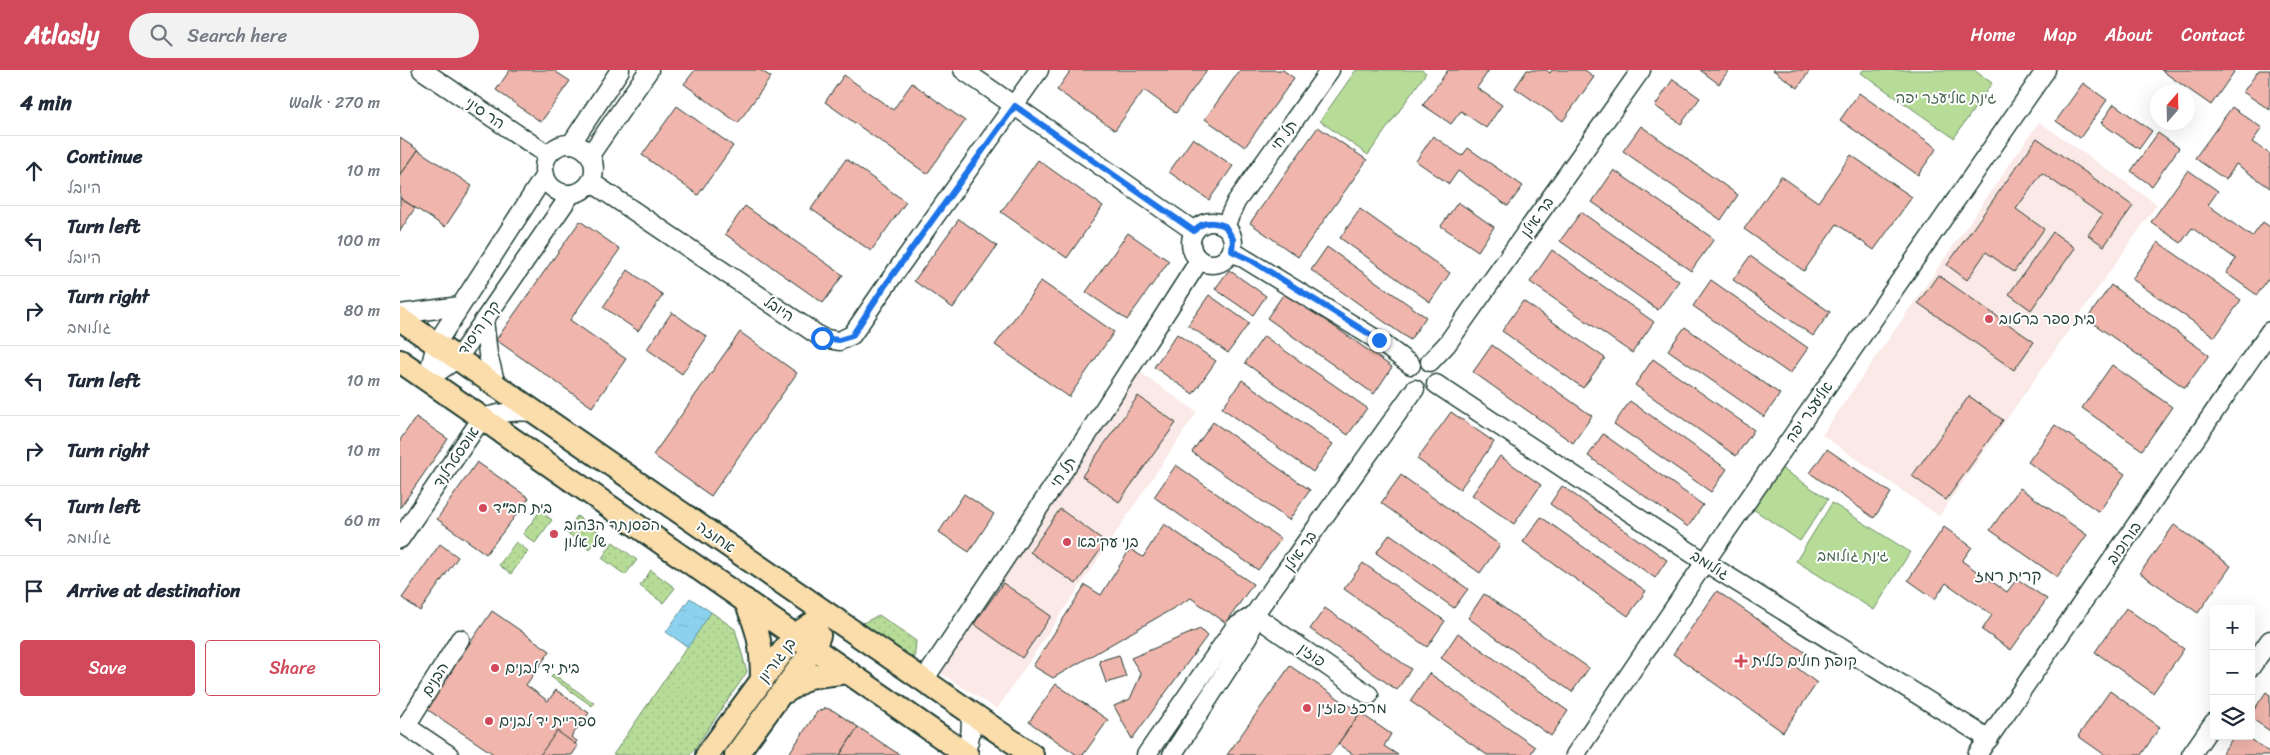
<!DOCTYPE html>
<meta charset="utf-8">
<style>
body{margin:0;font-family:Sriracha,"Playpen Sans Hebrew",sans-serif;background:#f2f2f3;color:#1f2937}
.controls{position:absolute;right:15px;bottom:15px;display:grid;overflow:hidden;border-radius:5px;box-shadow:0 5px 20px #0002}
.controls button{width:45px;height:45px;display:grid;place-items:center;padding:0;border:0;border-bottom:1px solid #e0e1e3;background:#fff;color:#1f2937;font:25px sans-serif}
.compass{position:absolute;left:1750px;top:15px;width:45px;height:45px;border-radius:50%;background:#fff;box-shadow:0 5px 20px #0002;rotate:20deg}
.stop{position:absolute;width:15px;height:15px;margin:-11px;border:4px solid #1a73e8;border-radius:50%;background:#fff}
.stop.end{background:#1a73e8;border-color:#fff;box-shadow:0 1px 5px #0008}
.list{margin:0;padding:0;list-style:none}
h2{display:flex;justify-content:space-between;align-items:center;height:65px;margin:0;padding:0 20px;font-size:21px}
h2 small{font-size:16px;font-weight:400;color:#747a83}
.list li{display:grid;grid-template-columns:32px 1fr auto;gap:15px;align-items:center;box-sizing:border-box;height:70px;padding:0 20px;border-top:1px solid #e0e1e3}
.list b{display:block;font-size:19px;white-space:nowrap}
.list p{margin:0;font-size:16px;white-space:nowrap;color:#747a83}
.list em{font-size:16px;font-style:normal;color:#747a83}
.actions{display:flex;gap:10px;padding:15px 20px}
.actions a{flex:1;padding:11px 0;border:1px solid #d1495b;border-radius:5px;text-align:center;font-size:18px;color:#d1495b}
.actions .main{background:#d1495b;color:#fff}
.icon{flex:none;width:28px;height:28px;fill:none;stroke:currentColor;stroke-width:2;stroke-linecap:round;stroke-linejoin:round}
.map{position:relative;flex:none;width:1870px;height:685px;overflow:hidden}
header{display:flex;align-items:center;gap:30px;box-sizing:border-box;height:70px;padding:0 25px;background:#d1495b;color:#fff}
header strong{font-size:24px}
nav{display:flex;gap:28px;margin-inline-start:auto;font-size:18px}
.search{width:350px;height:45px;background:#f2f2f3;display:flex;align-items:center;gap:12px;box-sizing:border-box;padding:0 18px;border-radius:28px;color:#747a83;font-size:19px}
main{display:flex}
aside{flex:1;background:#fff}
.map>svg:first-child{display:block}
</style>
<header>
<strong>Atlasly</strong>
<div class="search"><svg class="icon" aria-label="search" viewBox="0 0 24 24"><circle cx="10" cy="10" r="6"/><path d="M15 15l6 6"/></svg>Search here</div>
<nav><a>Home</a><a>Map</a><a>About</a><a>Contact</a></nav>
</header>
<main>
<aside>
<h2>4 min<small>Walk · 270 m</small></h2>
<ul class="list">
<li><svg class="icon" aria-label="ahead" viewBox="0 0 24 24"><path d="M12 20V5M6 11l6-6 6 6"/></svg><div><b>Continue</b><p>היובל</p></div><em>10 m</em></li>
<li><svg class="icon" aria-label="left" viewBox="0 0 24 24"><path d="M17 20v-9H6M10 6l-5 5 5 5"/></svg><div><b>Turn left</b><p>היובל</p></div><em>100 m</em></li>
<li><svg class="icon" aria-label="right" viewBox="0 0 24 24"><path d="M7 20v-9h11M14 6l5 5-5 5"/></svg><div><b>Turn right</b><p>גולומב</p></div><em>80 m</em></li>
<li><svg class="icon" aria-label="left" viewBox="0 0 24 24"><path d="M17 20v-9H6M10 6l-5 5 5 5"/></svg><div><b>Turn left</b></div><em>10 m</em></li>
<li><svg class="icon" aria-label="right" viewBox="0 0 24 24"><path d="M7 20v-9h11M14 6l5 5-5 5"/></svg><div><b>Turn right</b></div><em>10 m</em></li>
<li><svg class="icon" aria-label="left" viewBox="0 0 24 24"><path d="M17 20v-9H6M10 6l-5 5 5 5"/></svg><div><b>Turn left</b><p>גולומב</p></div><em>60 m</em></li>
<li><svg class="icon" aria-label="arrive" viewBox="0 0 24 24"><path d="M6 21V4h12l-3 4 3 4H6"/></svg><div><b>Arrive at destination</b></div></li>
</ul>
<div class="actions"><a class="main">Save</a><a>Share</a></div>
</aside>
<div class="map">
<svg width="1870" height="685" viewBox="0 0 1870 685">
<defs>
<pattern id="grass-dots" width="8" height="8" patternUnits="userSpaceOnUse" patternTransform="scale(1.25)"><rect width="8" height="8" fill="#b7dc98"/><path d="M2 2h.1M6 6h.1" fill="none" stroke="#9dbe84" stroke-width="1.8" stroke-linecap="round"/></pattern>
<pattern id="water-ripples" width="26" height="14" patternUnits="userSpaceOnUse" patternTransform="scale(1.25)"><rect width="26" height="14" fill="#8cd2ee"/><path d="M2 4q2-2 4 0t4 0M15 11q2-2 4 0t4 0" fill="none" stroke="#78b5cd"/></pattern>
</defs>
<rect width="100%" height="100%" fill="#fff"/>
<filter id="ink" filterUnits="userSpaceOnUse"><feTurbulence type="fractalNoise" baseFrequency=".02" numOctaves="2"/><feDisplacementMap in="SourceGraphic" scale="10" xChannelSelector="R" yChannelSelector="G"/><feConvolveMatrix kernelMatrix="1 2 1 2 8 2 1 2 1" color-interpolation-filters="sRGB"/></filter>
<g filter="url(#ink)">
<!-- built -->
<g fill="#fae9e6">
<path d="M1639 52 1757 134 1539 446 1422 365Z"/>
<path d="M738 301 797 342 597 639 537 601Z"/>
</g>
<!-- grass -->
<g fill="url(#grass-dots)" stroke="#6b8c66">
<path d="M140 441 152 450 135 473 123 464Z"/>
<path d="M177 446 201 464 189 479 166 462Z"/>
<path d="M116 472 128 481 111 504 99 495Z"/>
<path d="M213 472 237 490 225 505 202 488Z"/>
<path d="M251 500 275 518 263 533 240 516Z"/>
<path d="M311 542 335 559 347 602 290 685H213Z"/>
<path d="M479 545 516 571 514 592 461 554Z"/>
<path d="M153 604 194 633 192 636 151 607Z"/>
</g>
<!-- park -->
<g fill="#b7dc98" stroke="#6b8c66">
<path d="M956 0H1022L1026 3 968 85 920 51Z"/>
<path d="M1463 0H1574L1592 13 1554 68 1461 3Z"/>
<path d="M1381 398 1428 429 1400 471 1353 439Z"/>
<path d="M1432 433 1510 482 1474 540 1396 491Z"/>
</g>
<!-- water -->
<path fill="url(#water-ripples)" stroke="#6096a4" d="M290 528 311 542 288 577 266 562Z"/>
<!-- building -->
<g fill="#f0b5ac" stroke="#1f3d34">
<path d="M110 0H153L170 11 141 52 96 20Z"/>
<path d="M295 0H360L371 7 338 53 284 14Z"/>
<path d="M671 0H807L776 43 744 20 715 60 657 20Z"/>
<path d="M840 0H883L894 8 845 77 805 49Z"/>
<path d="M1048 0H1089L1077 18 1102 35 1086 58 1061 41 1051 54 1023 35Z"/>
<path d="M1127 0H1146L1150 3 1152 0H1185L1194 7 1163 51 1115 18Z"/>
<path d="M1300 0H1329L1319 14Z"/>
<path d="M1373 0H1410L1398 18Z"/>
<path d="M1761 0H1831L1834 2 1811 35Z"/>
<path d="M1859 0H1870V40L1843 22Z"/>
<path d="M444 5 493 40 512 13 565 51 527 104 425 32Z"/>
<path d="M1273 9 1300 28 1281 54 1255 36Z"/>
<path d="M1683 13 1707 30 1680 68 1656 51Z"/>
<path d="M1459 23 1537 78 1518 105 1440 50Z"/>
<path d="M1714 34 1752 61 1739 79 1701 53Z"/>
<path d="M277 36 333 76 298 125 242 85Z"/>
<path d="M1832 37 1862 58 1852 72 1870 84V118L1836 94 1826 110 1795 88Z"/>
<path d="M1241 56 1338 125 1321 150 1223 81Z"/>
<path d="M918 57 967 90 898 187 850 153Z"/>
<path d="M1758 63 1779 78 1752 116 1731 101Z"/>
<path d="M1033 66 1062 86 1068 78 1123 116 1108 136 1058 101 1049 114 1016 91Z"/>
<path d="M0 68 18 80 0 106Z"/>
<path d="M793 68 833 96 809 130 769 102Z"/>
<path d="M1637 68 1733 136 1704 176 1688 165 1702 145 1642 103 1616 139 1644 159 1614 202 1586 182 1567 210 1547 195Z"/>
<path d="M18 80 72 116 45 157 0 128V106Z"/>
<path d="M1451 85 1512 127 1474 180 1437 154 1404 201 1344 159 1381 106 1418 132Z"/>
<path d="M446 89 506 132 471 181 411 139Z"/>
<path d="M638 90 703 136 667 188 601 142Z"/>
<path d="M1214 100 1314 169 1291 201 1192 132Z"/>
<path d="M1788 100 1818 121 1808 135 1852 167 1863 152 1870 157V206L1857 225 1826 203 1836 189 1792 158 1781 173 1751 152Z"/>
<path d="M0 128 15 138 0 161Z"/>
<path d="M1058 132 1094 157 1078 181 1041 156Z"/>
<path d="M345 136 443 205 423 233 325 164Z"/>
<path d="M960 139 1050 203 1030 232 940 168Z"/>
<path d="M1181 142 1279 211 1258 240 1160 171Z"/>
<path d="M559 149 597 176 553 238 514 211Z"/>
<path d="M180 151 220 179 170 250 226 289 192 337 96 270Z"/>
<path d="M1653 162 1675 178 1631 240 1609 224Z"/>
<path d="M728 163 769 191 727 250 686 222Z"/>
<path d="M1758 172 1841 230 1815 267 1732 209Z"/>
<path d="M927 177 1026 247 1010 270 911 200Z"/>
<path d="M1152 180 1254 252 1232 283 1130 212Z"/>
<path d="M1350 186 1430 242 1413 266 1333 210Z"/>
<path d="M228 200 263 225 238 261 203 237Z"/>
<path d="M829 200 866 226 853 245 815 219Z"/>
<path d="M1538 205 1634 272 1614 300 1518 233Z"/>
<path d="M1311 210 1408 278 1390 304 1293 236Z"/>
<path d="M641 211 714 262 669 327 595 275Z"/>
<path d="M1711 215 1809 285 1785 318 1687 249Z"/>
<path d="M885 222 992 297 974 324 867 248Z"/>
<path d="M809 225 849 253 828 283 788 255Z"/>
<path d="M1123 231 1205 288 1183 318 1102 261Z"/>
<path d="M272 242 307 267 282 304 247 279Z"/>
<path d="M1285 257 1380 324 1364 347 1268 280Z"/>
<path d="M340 262 397 303 311 426 253 385Z"/>
<path d="M777 264 816 291 793 324 754 297Z"/>
<path d="M864 266 967 338 948 365 845 293Z"/>
<path d="M1092 275 1192 346 1173 373 1073 302Z"/>
<path d="M1253 289 1354 360 1336 386 1235 315Z"/>
<path d="M1712 295 1772 337 1742 380 1682 338Z"/>
<path d="M842 310 933 374 913 402 822 338Z"/>
<path d="M738 326 776 353 719 432 682 406Z"/>
<path d="M1569 326 1603 350 1546 430 1512 406Z"/>
<path d="M1230 331 1327 399 1311 422 1214 354Z"/>
<path d="M1051 342 1094 372 1060 419 1017 389Z"/>
<path d="M16 347 48 369 0 438V370Z"/>
<path d="M813 352 910 420 889 450 792 382Z"/>
<path d="M1655 355 1725 404 1699 442 1628 392Z"/>
<path d="M1203 364 1303 435 1288 457 1188 386Z"/>
<path d="M1427 379 1491 423 1474 448 1410 403Z"/>
<path d="M1100 386 1141 415 1114 454 1072 425Z"/>
<path d="M77 392 129 428 86 484 37 449Z"/>
<path d="M776 395 881 469 858 500 754 427Z"/>
<path d="M1001 405 1100 475 1080 503 981 433Z"/>
<path d="M1162 416 1267 490 1255 508 1150 434Z"/>
<path d="M1620 418 1687 465 1657 507 1590 460Z"/>
<path d="M564 424 594 444 569 482 539 462Z"/>
<path d="M660 439 706 472 676 514 630 482Z"/>
<path d="M1141 447 1246 521 1228 546 1123 472Z"/>
<path d="M764 454 853 514 826 553 791 528 653 608 633 596 685 515 701 525 730 479 743 487Z"/>
<path d="M1774 455 1831 496 1798 543 1740 503Z"/>
<path d="M1544 457 1572 477 1562 491 1607 522 1617 509 1647 529 1611 580 1582 560 1592 545 1546 513 1535 529 1508 510Z"/>
<path d="M990 464 1068 519 1054 538 976 483Z"/>
<path d="M40 474 58 487 20 541 2 528Z"/>
<path d="M963 493 1045 551 1027 577 944 519Z"/>
<path d="M603 513 651 546 622 588 574 554Z"/>
<path d="M1317 521 1406 583 1396 597 1417 613 1383 662 1273 584Z"/>
<path d="M1084 524 1189 598 1172 622 1068 548Z"/>
<path d="M925 538 1011 599 997 620 910 559Z"/>
<path d="M1726 538 1784 579 1753 623 1695 582Z"/>
<path d="M92 541 150 581 126 615 148 631 156 620 189 643 171 667 177 671 167 685H129L126 683 124 685H95L25 638Z"/>
<path d="M800 559 807 566 732 669 714 636 730 629 741 604 731 588Z"/>
<path d="M1058 563 1168 641 1151 666 1041 588Z"/>
<path d="M719 585 726 607 706 613 699 591Z"/>
<path d="M890 596 960 643 930 685H827Z"/>
<path d="M1029 603 1135 677 1130 685H1087L1010 631Z"/>
<path d="M656 614 708 650 683 685H677L629 652Z"/>
<path d="M1710 621 1760 657 1741 685H1705L1678 666Z"/>
<path d="M1866 622 1870 625V661L1851 648V644Z"/>
<path d="M426 638 434 641 458 657 440 685H388L417 642Z"/>
<path d="M960 643 991 664 984 676 998 685H954L938 674Z"/>
<path d="M458 657 500 685H440Z"/>
<path d="M157 661 178 676 172 685H140Z"/>
<path d="M1834 666H1847L1870 683V685H1821Z"/>
</g>
<g fill="none" stroke-linecap="round" stroke-linejoin="round">
<defs>
<g id="minor">
<path d="M22 0 148 85"/>
<path d="M563 0 794 161"/>
<circle cx="169" cy="99" r="25"/>
<path d="M171 74 220 0"/>
<path d="M190 85 249 0"/>
<path d="M191 112 422 268 439 271 452 265 485 217 639 0"/>
<circle cx="812" cy="173" r="21"/>
<path d="M825 156 836 132 930 0"/>
<path d="M832 181 979 271 1011 295"/>
<path d="M0 244 60 236"/>
<path d="M84 250 88 284 96 315"/>
<path d="M1030 292 1047 274 1241 0"/>
<path d="M27 310 36 274 145 105"/>
<path d="M27 310 58 288 171 124"/>
<path d="M1036 314 1305 492 1589 669"/>
<path d="M0 469 82 348C100 343 115 340 134 342"/>
<path d="M854 545 969 625"/>
<path d="M1851 597 1870 570"/>
<path d="M524 610 688 364 799 191"/>
<path d="M49 685 6 656 60 569"/>
<path d="M564 685C571 671 572 658 570 642"/>
<path d="M746 685 835 557 854 545"/>
<path d="M772 685 849 566 854 545 1015 319"/>
<path d="M1175 685 1305 492 1646 0"/>
<path d="M1577 685 1870 261"/>
<path d="M1791 685 1814 652"/>
</g>
<g id="major">
<path d="M0 249 632 685"/>
<path d="M0 291 567 685"/>
<path d="M345 530C359 561 362 577 362 611"/>
<path d="M387 621 408 607 448 602"/>
<path d="M307 685 395 565 427 544"/>
<path d="M336 685 414 578 419 565"/>
</g>
</defs>
<!-- minor casing -->
<use href="#minor" stroke="#1f3d34" stroke-width="21"/>
<!-- major casing -->
<use href="#major" stroke="#1f3d34" stroke-width="26"/>
<!-- minor -->
<use href="#minor" stroke="#fff" stroke-width="18"/>
<!-- major -->
<use href="#major" stroke="#faddab" stroke-width="22"/>
</g>
</g>
<g fill="none" stroke-linecap="round" stroke-linejoin="round" filter="url(#ink)">
<!-- route -->
<path stroke="#1a73e8" stroke-width="6" d="M422 268 439 270 452 266 484 217 615 36 794 161C802 151 813 151 825 156L833 169 832 181 851 190 979 270"/>
</g>
<!-- markers -->
<g fill="#d1495b" stroke="#fff" stroke-width="2">
<circle cx="1589" cy="249" r="5"/>
<circle cx="83" cy="438" r="5"/>
<circle cx="154" cy="464" r="5"/>
<circle cx="667" cy="472" r="5"/>
<path d="M1338.5 583.5h5v5h5v5h-5v5h-5v-5h-5v-5h5z"/>
<circle cx="95" cy="598" r="5"/>
<circle cx="907" cy="638" r="5"/>
<circle cx="89" cy="651" r="5"/>
</g>
<g text-anchor="middle" dominant-baseline="central" stroke-width="4" stroke-linejoin="round" paint-order="stroke">
<!-- park labels -->
<g font-size="15" fill="#45654d" stroke="#fff">
<text x="1546" y="28">גינת אליעזר יפה</text>
<text x="1453" y="486">גינת גולומב</text>
</g>
<!-- street labels -->
<g font-size="15" fill="#1f3d34" stroke="#fff">
<text transform="translate(85 43) rotate(34)">הר סיני</text>
<text transform="translate(884 65) rotate(-55)">תל חי</text>
<text transform="translate(1137 147) rotate(-55)">בר אילן</text>
<text transform="translate(379 239) rotate(34)">היובל</text>
<text transform="translate(79 258) rotate(-55)">קרן היסוד</text>
<text transform="translate(1409 342) rotate(-55)">אליעזר יפה</text>
<text transform="translate(56 387) rotate(-56)">אופסטרלנד</text>
<text transform="translate(663 402) rotate(-57)">תל חי</text>
<text transform="translate(316 467) rotate(35)">אחוזה</text>
<text transform="translate(1724 473) rotate(-55)">בורוכוב</text>
<text transform="translate(900 481) rotate(-55)">בר אילן</text>
<text transform="translate(1310 495) rotate(32)">גולומב</text>
<text transform="translate(912 585) rotate(35)">פוזין</text>
<text transform="translate(377 590) rotate(-53)">בן גוריון</text>
<text transform="translate(35 609) rotate(-58)">הבנים</text>
</g>
<!-- poi labels -->
<g font-size="15" fill="#1f3d34" stroke="#fff" text-anchor="start">
<text x="1599" y="249">בית ספר ברטוב</text>
<text x="93" y="438">בית חב"ד</text>
<text x="164" y="455">הפסנתר הצהוב<tspan x="164" dy="17">של אלון</tspan></text>
<text x="677" y="472">בני עקיבא</text>
<text x="1352" y="591">קופת חולים כללית</text>
<text x="105" y="598">בית יד לבנים</text>
<text x="917" y="638">מרכז פוזין</text>
<text x="99" y="651">ספריית יד לבנים</text>
</g>
<!-- neighbourhood labels -->
<g font-size="16" fill="#1f3d34" stroke="#fff">
<text x="1608" y="505">קרית רמז</text>
</g>
</g>
</svg>
<div class="controls">
<button>+</button>
<button>−</button>
<button><svg class="icon" aria-label="layers" viewBox="0 0 24 24"><path d="M12 4l9 5-9 5-9-5zM3 14l9 5 9-5"/></svg></button>
</div>
<svg class="compass" viewBox="-18 -18 36 36"><path d="M0-13l5 13h-10z" fill="#e53935"/><path d="M0 13l5-13h-10z" fill="#747a83"/></svg>
<div class="stop" style="left:422px;top:268px"></div>
<div class="stop end" style="left:979px;top:270px"></div>
</div>
</main>
